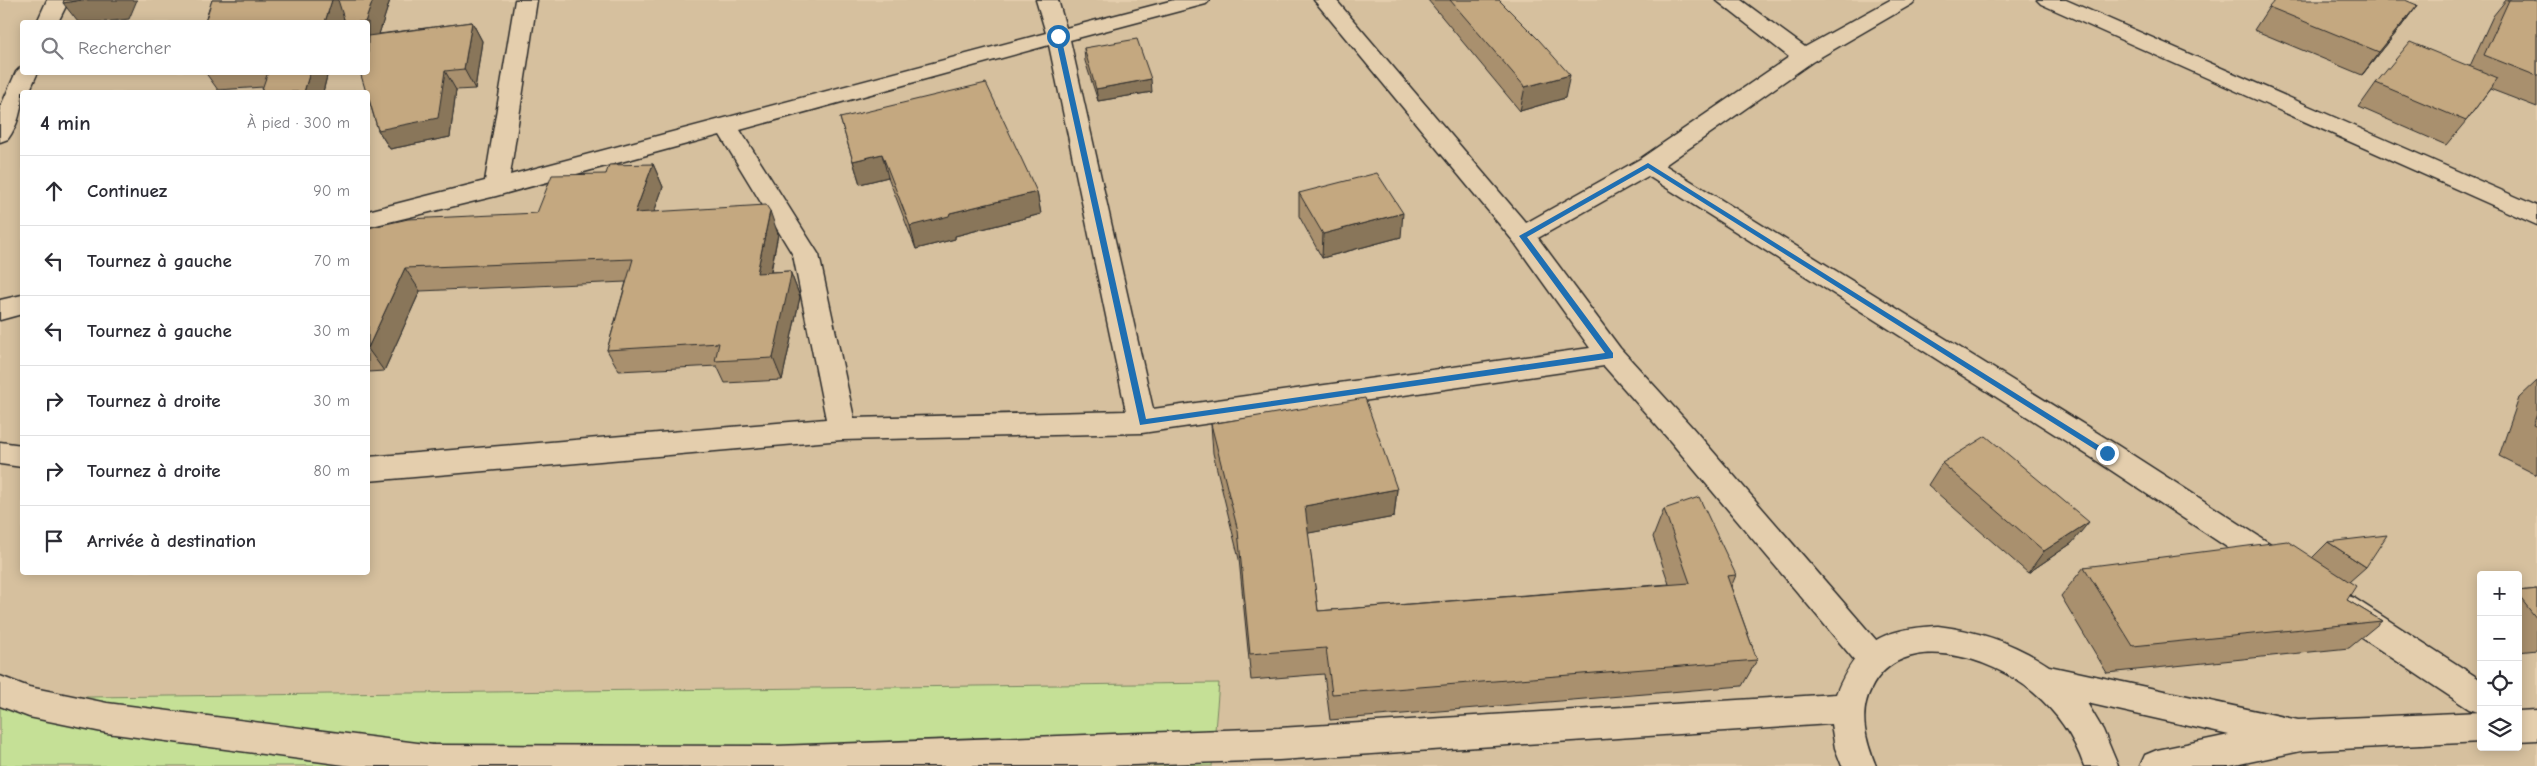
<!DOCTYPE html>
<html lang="fr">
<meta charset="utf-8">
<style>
body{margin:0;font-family:"Comic Neue",sans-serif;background:#f2f2f3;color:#2b2b33}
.controls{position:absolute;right:15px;bottom:15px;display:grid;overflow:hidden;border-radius:5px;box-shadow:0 2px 12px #0003}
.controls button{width:45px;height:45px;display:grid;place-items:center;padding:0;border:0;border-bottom:1px solid #e1e1e2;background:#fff;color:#2b2b33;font:25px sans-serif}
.stop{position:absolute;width:15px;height:15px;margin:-11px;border:4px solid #1f6fb2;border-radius:50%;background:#fff}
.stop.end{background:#1f6fb2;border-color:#fff;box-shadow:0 1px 5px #0008}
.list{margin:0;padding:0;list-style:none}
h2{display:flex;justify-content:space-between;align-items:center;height:65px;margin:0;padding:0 20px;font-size:21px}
h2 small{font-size:16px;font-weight:400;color:#7c7c81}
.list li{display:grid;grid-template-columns:32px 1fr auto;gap:15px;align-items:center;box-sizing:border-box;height:70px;padding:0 20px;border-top:1px solid #e1e1e2}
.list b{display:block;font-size:19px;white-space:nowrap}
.list em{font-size:16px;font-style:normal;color:#7c7c81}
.icon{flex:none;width:28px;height:28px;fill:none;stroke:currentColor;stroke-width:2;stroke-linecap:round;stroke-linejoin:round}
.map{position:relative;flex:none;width:2537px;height:766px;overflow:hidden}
.search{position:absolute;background:#fff;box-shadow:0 2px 12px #0003;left:20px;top:20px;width:350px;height:55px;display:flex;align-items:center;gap:12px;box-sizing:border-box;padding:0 18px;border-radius:5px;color:#7c7c81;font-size:19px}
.panel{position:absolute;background:#fff;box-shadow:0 2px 12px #0003;left:20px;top:90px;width:350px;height:485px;border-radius:5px}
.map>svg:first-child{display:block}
</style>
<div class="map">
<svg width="2537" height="766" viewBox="0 0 2537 766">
<rect width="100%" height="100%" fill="#e4cead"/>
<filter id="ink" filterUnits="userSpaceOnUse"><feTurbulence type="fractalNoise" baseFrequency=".02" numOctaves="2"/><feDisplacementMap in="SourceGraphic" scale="10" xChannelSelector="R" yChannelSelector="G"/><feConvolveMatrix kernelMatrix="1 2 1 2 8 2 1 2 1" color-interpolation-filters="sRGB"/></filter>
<g filter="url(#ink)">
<!-- built -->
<path fill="#d6c09e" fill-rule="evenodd" d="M0 0H2537V766H1212L1218 683 8 698 0 691ZM22 22H368V72H22ZM22 92H368V572H22ZM2481 575H2518V747H2481Z"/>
<!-- green -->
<path fill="#c5e096" stroke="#788660" d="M1219 683 1212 766H0V691L8 698Z"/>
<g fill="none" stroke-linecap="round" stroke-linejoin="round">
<defs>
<g id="minor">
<path d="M47 0H69L58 22H37Z"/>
<path d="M515 0H537L510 175 1046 33 1036 0H1058L1066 28 1174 0H1210L1206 4 1070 40 1153 409 1590 348 1514 242 1314 0H1336L1526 223 1640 159 1789 57 1716 0H1741L1805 47 1890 0H1916L1912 4 1812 62 1665 165 2117 445 2291 557 2295 566 2291 575 2280 579 2269 575 2097 461 1648 176 1538 238 1620 348 1691 426 1883 648 1888 658 1883 668 1872 672 1861 668 1671 442 1604 366 1142 433 842 440 368 481V457L826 419 793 255 720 135 496 196 368 227V211L485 181ZM1049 45 1126 411 854 418 819 255 740 130Z"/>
<path d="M2037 0H2066L2537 206V225L2041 4Z"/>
<path d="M22 66V72H38L29 92H22C22 110 18 125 8 139L0 142V108L16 72Z"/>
<path d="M22 295V314L0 320V300Z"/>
<path d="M0 442 22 445V467L0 464Z"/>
<path d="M2343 594 2354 598 2481 680V713L2469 709 2332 618 2327 608 2332 598Z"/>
</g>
<g id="major">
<path d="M1938 626C1978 631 2015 643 2049 666L2298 720 2481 712V742L2301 751 2230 766H2140L2145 755 2157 750 2229 735 2087 703 2103 730 2118 766H2084C2074 737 2057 712 2033 692 1992 657 1901 628 1871 689 1858 714 1866 742 1876 766H1842L1835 748 1831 724 1279 760 1104 766H357L362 755 374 750 433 745 776 746 1279 728 1836 694C1858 641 1882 629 1938 626Z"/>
<path d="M2537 710V740L2518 741V711Z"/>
</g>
<path id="highway" d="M0 676 29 687 107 703 433 745 445 750 450 761 448 766H352L107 733 29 717 0 706Z"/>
</defs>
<!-- minor casing -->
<use href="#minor" stroke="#2b2b2b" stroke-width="3"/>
<!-- major casing -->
<use href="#major" stroke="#2b2b2b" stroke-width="3"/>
<!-- highway casing -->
<use href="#highway" stroke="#2b2b2b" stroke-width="3"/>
<!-- minor -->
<use href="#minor" fill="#e4cead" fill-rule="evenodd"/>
<!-- major -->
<use href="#major" fill="#e4cead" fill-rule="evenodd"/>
<!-- highway -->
<use href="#highway" fill="#e4cead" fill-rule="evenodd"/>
</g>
<!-- wall -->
<g fill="#a9906e" stroke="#2b2b2b">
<path d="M212 0H390L379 34 472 22 482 41 475 89 456 90 450 137 390 149 378 130 344 18 343 22H205Z"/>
<path d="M1428 0H1499L1565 98 1520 111Z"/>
<path d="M2506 0H2533L2537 1V107L2490 89 2466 121 2446 145 2359 107 2376 83 2470 66 2493 16Z"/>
<path d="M2417 5 2400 28 2362 75 2254 30 2269 7Z"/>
<path d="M1084 48 1152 92 1098 101 1085 61Z"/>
<path d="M205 72H328L323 92H261L263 87 218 90Z"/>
<path d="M840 118 1037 192 1041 214 955 236V239L916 249 888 177 860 184Z"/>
<path d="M653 164 663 187 654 212 778 234 771 272 790 271 800 297 782 380 725 383 717 366 619 371 607 350 626 282 420 291 384 371 368 372V228L537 213 606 174Z"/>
<path d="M1299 193 1401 237 1322 258 1299 216Z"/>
<path d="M2537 381V475L2499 456 2519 398Z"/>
<path d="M1211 424 1397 489 1394 517 1308 533 1318 611 1669 584 1653 537 1664 509 1736 575 1731 587 1757 660 1742 686 1330 720 1324 674 1251 680 1239 559 1213 453Z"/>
<path d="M1942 463 2072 543 2028 573 1928 485Z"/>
<path d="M2328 542 2366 567 2349 582 2347 600 2382 621 2349 648 2107 673 2061 596 2084 567 2312 558Z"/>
<path d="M2537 589V650L2518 652V591Z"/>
</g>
<!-- shaded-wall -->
<g fill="#89765a" stroke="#2b2b2b">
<path d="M81 0H137L129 19 105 22H78L63 3Z"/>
<path d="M332 0H341L346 9 343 22H325Z"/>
<path d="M373 0H390L372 56 368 49V22H365Z"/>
<path d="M2417 5 2400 28 2362 75 2379 52Z"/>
<path d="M472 22 482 41 475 89 464 69Z"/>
<path d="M445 71 456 90 450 137 390 149 378 130Z"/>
<path d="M310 72H328L323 92H304Z"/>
<path d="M1570 75 1565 98 1520 111 1525 87Z"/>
<path d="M1151 79 1152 92 1098 101 1096 89Z"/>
<path d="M882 154 888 177 860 184 853 161Z"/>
<path d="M653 164 663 187 646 235 635 213Z"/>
<path d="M1037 192 1041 214 955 236V239L916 249 910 226 950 213Z"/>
<path d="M770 211 778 234 766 295 757 273Z"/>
<path d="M1403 213 1401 237 1322 258 1323 234Z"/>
<path d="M405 268 420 291 384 371 368 349V348Z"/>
<path d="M790 271 800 297 782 380 773 358Z"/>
<path d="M1397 489 1394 517 1304 534 1305 506Z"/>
<path d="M2089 522 2072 543 2028 573 2044 551Z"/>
</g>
<!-- building -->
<g fill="#c4a880" stroke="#2b2b2b">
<path d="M64 0H81L63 3Z"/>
<path d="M212 0H332L325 22H205Z"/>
<path d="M338 0H373L365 22H345Z"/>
<path d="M1450 0H1499L1539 40 1570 75 1525 87Z"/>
<path d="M2275 0H2405L2417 5 2379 52 2269 7Z"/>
<path d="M2509 0H2533L2537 1V76L2484 55Z"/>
<path d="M472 22 464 69 445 71 438 118 378 130 368 96V92H366L360 72H368V36Z"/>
<path d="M1137 39 1151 79 1096 89 1084 48Z"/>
<path d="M2410 42 2498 78 2466 121 2376 83Z"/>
<path d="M268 72H310L304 92H261Z"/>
<path d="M986 83 1037 192 950 213 949 216 910 226 882 154 853 161 840 118Z"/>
<path d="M653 164 635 213 766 205 770 211 757 273 790 271 791 275 773 358 715 361 719 343 607 350 633 259 405 268 368 348V228L408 219 537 213 552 175 606 174 609 165Z"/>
<path d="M1377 173 1403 213 1323 234 1299 193Z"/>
<path d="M1365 398 1397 489 1305 506 1318 611 1690 583 1664 509 1699 497 1736 575 1727 576 1757 660 1332 694 1326 648 1250 654 1238 531 1211 424Z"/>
<path d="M2537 414V427L2533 425Z"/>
<path d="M1986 436 2089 522 2044 551 1942 463Z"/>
<path d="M2387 535 2366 567 2328 542Z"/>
<path d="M2287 541 2356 586 2347 600 2382 621 2133 646 2084 567Z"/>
<path d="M2537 589V619L2518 595V591Z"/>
</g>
</g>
<!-- route -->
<path fill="#1f6fb2" d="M1058 34 1061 36 1146 419 1605 353 1519 236 1648 163 2111 453 2110 455H2104L1648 168 1527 237 1613 353V358L1140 425 1055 36Z"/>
</svg>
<div class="controls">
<button>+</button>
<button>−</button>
<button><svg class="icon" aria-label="locate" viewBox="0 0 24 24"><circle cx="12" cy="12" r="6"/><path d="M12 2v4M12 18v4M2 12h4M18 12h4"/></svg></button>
<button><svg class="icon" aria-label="layers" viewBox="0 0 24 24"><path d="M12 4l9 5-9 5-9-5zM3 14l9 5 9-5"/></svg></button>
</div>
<div class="stop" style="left:1058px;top:36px"></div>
<div class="stop end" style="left:2107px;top:453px"></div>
<div class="search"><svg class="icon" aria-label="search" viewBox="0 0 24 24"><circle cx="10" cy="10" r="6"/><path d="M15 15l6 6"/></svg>Rechercher</div>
<section class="panel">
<h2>4 min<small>À pied · 300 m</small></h2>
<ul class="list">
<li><svg class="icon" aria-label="ahead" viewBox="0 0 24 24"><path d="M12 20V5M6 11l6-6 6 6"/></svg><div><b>Continuez</b></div><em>90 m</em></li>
<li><svg class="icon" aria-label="left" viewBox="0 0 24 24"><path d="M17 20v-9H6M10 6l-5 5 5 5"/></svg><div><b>Tournez à gauche</b></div><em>70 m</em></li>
<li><svg class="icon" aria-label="left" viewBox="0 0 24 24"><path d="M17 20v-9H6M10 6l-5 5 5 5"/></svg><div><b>Tournez à gauche</b></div><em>30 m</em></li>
<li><svg class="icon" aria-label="right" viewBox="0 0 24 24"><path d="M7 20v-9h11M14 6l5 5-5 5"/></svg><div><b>Tournez à droite</b></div><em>30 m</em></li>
<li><svg class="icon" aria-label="right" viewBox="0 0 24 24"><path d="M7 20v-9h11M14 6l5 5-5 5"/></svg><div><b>Tournez à droite</b></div><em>80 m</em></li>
<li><svg class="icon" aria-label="arrive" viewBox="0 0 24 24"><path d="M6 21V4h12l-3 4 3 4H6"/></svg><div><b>Arrivée à destination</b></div></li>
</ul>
</section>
</div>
